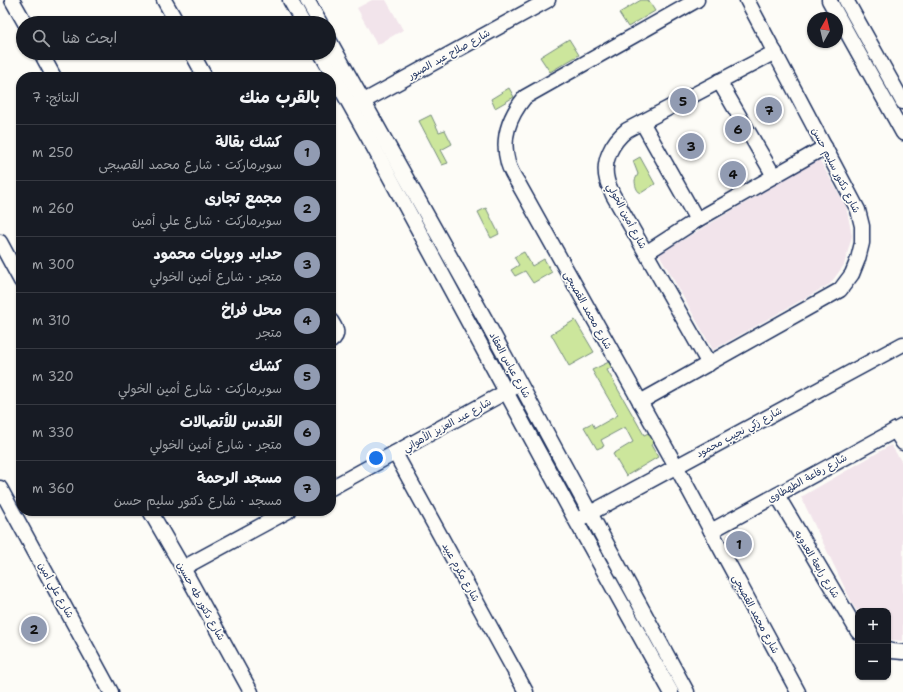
<!DOCTYPE html>
<html lang="ar">
<meta charset="utf-8">
<style>
body{margin:0;font-family:"Shantell Sans","Playpen Sans Arabic",sans-serif;background:#242831;color:#f1f3f6;direction:rtl}
.controls{position:absolute;right:12px;bottom:12px;display:grid;overflow:hidden;border-radius:8px;box-shadow:0 1px 3px #0004}
.controls button{width:36px;height:36px;display:grid;place-items:center;padding:0;border:0;border-bottom:1px solid #363941;background:#171b24;color:#f1f3f6;font:20px sans-serif}
.compass{position:absolute;left:807px;top:12px;width:36px;height:36px;border-radius:50%;background:#171b24;box-shadow:0 1px 3px #0004;rotate:8deg}
.you{position:absolute;left:376px;top:458px;width:14px;height:14px;margin:-10px;border:3px solid #fff;border-radius:50%;background:#1a73e8;box-shadow:0 0 0 6px #1a73e833}
.badge{display:grid;place-items:center;width:26px;height:26px;border-radius:50%;background:#919bb2;color:#111;font-size:13px;font-weight:700}
.pin{position:absolute;translate:-50% -50%;border:2px solid #fff;box-shadow:0 1px 4px #0006}
.list{margin:0;padding:0;list-style:none}
h2{display:flex;justify-content:space-between;align-items:center;height:52px;margin:0;padding:0 16px;font-size:17px}
h2 small{font-size:13px;font-weight:400;color:#9ea1a6}
.list li{display:grid;grid-template-columns:26px 1fr auto;gap:12px;align-items:center;box-sizing:border-box;height:56px;padding:0 16px;border-top:1px solid #363941}
.list b{display:block;font-size:15px;white-space:nowrap}
.list p{margin:0;font-size:13px;white-space:nowrap;color:#9ea1a6}
.list em{font-size:13px;font-style:normal;color:#9ea1a6}
.icon{flex:none;width:22px;height:22px;fill:none;stroke:currentColor;stroke-width:2;stroke-linecap:round;stroke-linejoin:round}
.map{position:relative;flex:none;width:903px;height:692px;overflow:hidden;direction:ltr}
.search{position:absolute;background:#171b24;box-shadow:0 1px 3px #0004;left:16px;top:16px;width:320px;height:44px;display:flex;align-items:center;gap:10px;box-sizing:border-box;padding:0 14px;border-radius:22px;color:#9ea1a6;font-size:15px}
.panel{position:absolute;background:#171b24;box-shadow:0 1px 3px #0004;left:16px;top:72px;width:320px;height:444px;border-radius:16px;direction:rtl}
.map>svg:first-child{display:block}
</style>
<div class="map">
<svg width="903" height="692" viewBox="0 0 903 692">
<rect width="100%" height="100%" fill="#fdfcf7"/>
<filter id="ink" filterUnits="userSpaceOnUse"><feTurbulence type="fractalNoise" baseFrequency=".025" numOctaves="2"/><feDisplacementMap in="SourceGraphic" scale="8" xChannelSelector="R" yChannelSelector="G"/><feConvolveMatrix kernelMatrix="1 2 1 2 8 2 1 2 1" color-interpolation-filters="sRGB"/></filter>
<g filter="url(#ink)">
<!-- built -->
<g fill="#f2e4eb">
<path d="M372 0H386L403 30 377 45 357 8Z"/>
<path d="M819 159 846 206 852 236 844 265 830 284 713 350 659 254Z"/>
<path d="M891 445 903 464V641L893 640 888 639V611H858V612L854 607 801 497Z"/>
</g>
<!-- green -->
<g fill="#cce69c" stroke="#748a7d">
<path d="M641 0H648L655 11 628 27 619 13Z"/>
<path d="M569 39 579 55 550 72 540 57Z"/>
<path d="M509 88 514 97 495 108 491 99Z"/>
<path d="M431 115 439 132 445 130 452 144 441 150 448 163 442 165 419 121Z"/>
<path d="M640 157 655 184 641 193C636 191 635 184 635 180L638 174 633 161Z"/>
<path d="M486 208 499 234 491 238 478 212Z"/>
<path d="M524 252 532 266 544 259 552 272 533 283 525 271 515 276 511 270 519 265 514 257Z"/>
<path d="M575 320 594 352 569 366 551 334Z"/>
<path d="M611 361 614 366 607 370 644 435 653 431 659 441 651 445 658 457 626 476 613 454 633 442 625 427 601 440 604 446 597 449 584 427 592 423 595 428 618 415 592 370Z"/>
</g>
<g fill="none" stroke-linecap="round" stroke-linejoin="round">
<defs>
<g id="minor">
<path d="M12 0 25 23"/>
<path d="M164 0 177 23"/>
<path d="M290 0 303 23"/>
<path d="M307 0 320 23"/>
<path d="M697 0 525 97C509 117 501 138 508 163 510 170 514 177 518 183L676 466 798 692"/>
<path d="M829 0 903 133"/>
<path d="M846 0 903 102"/>
<path d="M329 40 485 319 687 692"/>
<path d="M41 53 54 77"/>
<path d="M192 53 205 77"/>
<path d="M321 53 373 146 576 521 671 692"/>
<path d="M719 81 774 176"/>
<path d="M355 106 548 0"/>
<path d="M642 122 697 220"/>
<path d="M0 242 21 281"/>
<path d="M646 253 697 220 825 147"/>
<path d="M331 321C336 329 340 334 331 341"/>
<path d="M709 364 613 195C611 190 608 185 607 180 602 161 612 142 627 130L775 52"/>
<path d="M640 402 840 290 852 274 858 259 862 243V226L858 210 747 0"/>
<path d="M895 430 903 443"/>
<path d="M395 453 526 692"/>
<path d="M0 488 111 692"/>
<path d="M331 488 513 388"/>
<path d="M777 495 858 632"/>
<path d="M150 511 183 568 251 692"/>
<path d="M581 518 903 344"/>
<path d="M711 531 903 426"/>
<path d="M183 568 288 511"/>
<path d="M888 650 892 651 903 652"/>
</g>
</defs>
<!-- minor casing -->
<use href="#minor" stroke="#1b2f5e" stroke-width="17"/>
<!-- minor -->
<use href="#minor" stroke="#fdfcf7" stroke-width="14"/>
</g>
</g>
<g text-anchor="middle" dominant-baseline="central" stroke-width="3.5" stroke-linejoin="round" paint-order="stroke">
<!-- street labels -->
<g font-size="10" fill="#1b2f5e" stroke="#fdfcf7">
<text transform="translate(449 54) rotate(-29)">شارع صلاح عبد الصبور</text>
<text transform="translate(836 170) rotate(63)">شارع دكتور سليم حسن</text>
<text transform="translate(627 216) rotate(62)">شارع أمين الخولي</text>
<text transform="translate(588 310) rotate(61)">شارع محمد القصبجى</text>
<text transform="translate(510 365) rotate(61)">شارع عباس العقاد</text>
<text transform="translate(447 425) rotate(-29)">شارع عبد العزيز الأهواني</text>
<text transform="translate(739 432) rotate(-28)">شارع زكي نجيب محمود</text>
<text transform="translate(807 478) rotate(-29)">شارع رفاعة الطهطاوى</text>
<text transform="translate(817 564) rotate(59)">شارع رابعة العدويه</text>
<text transform="translate(461 572) rotate(61)">شارع مكرم عبيد</text>
<text transform="translate(56 590) rotate(61)">شارع علي أمين</text>
<text transform="translate(201 601) rotate(61)">شارع دكتور طه حسين</text>
<text transform="translate(756 614) rotate(62)">شارع محمد القصبجى</text>
</g>
</g>
</svg>
<div class="controls">
<button>+</button>
<button>−</button>
</div>
<svg class="compass" viewBox="-18 -18 36 36"><path d="M0-13l5 13h-10z" fill="#e53935"/><path d="M0 13l5-13h-10z" fill="#9ea1a6"/></svg>
<div class="you"></div>
<div class="pin badge" style="left:739px;top:544px">1</div>
<div class="pin badge" style="left:34px;top:629px">2</div>
<div class="pin badge" style="left:691px;top:146px">3</div>
<div class="pin badge" style="left:733px;top:174px">4</div>
<div class="pin badge" style="left:683px;top:101px">5</div>
<div class="pin badge" style="left:738px;top:129px">6</div>
<div class="pin badge" style="left:769px;top:110px">7</div>
<div class="search"><svg class="icon" aria-label="search" viewBox="0 0 24 24"><circle cx="10" cy="10" r="6"/><path d="M15 15l6 6"/></svg>ابحث هنا</div>
<section class="panel">
<h2>بالقرب منك<small>النتائج: 7</small></h2>
<ul class="list">
<li><span class="badge">1</span><div><b>كشك بقالة</b><p>سوبرماركت · شارع محمد القصبجى</p></div><em>250 m</em></li>
<li><span class="badge">2</span><div><b>مجمع تجارى</b><p>سوبرماركت · شارع علي أمين</p></div><em>260 m</em></li>
<li><span class="badge">3</span><div><b>حدايد وبويات محمود</b><p>متجر · شارع أمين الخولي</p></div><em>300 m</em></li>
<li><span class="badge">4</span><div><b>محل فراخ</b><p>متجر</p></div><em>310 m</em></li>
<li><span class="badge">5</span><div><b>كشك</b><p>سوبرماركت · شارع أمين الخولي</p></div><em>320 m</em></li>
<li><span class="badge">6</span><div><b>القدس للأتصالات</b><p>متجر · شارع أمين الخولي</p></div><em>330 m</em></li>
<li><span class="badge">7</span><div><b>مسجد الرحمة</b><p>مسجد · شارع دكتور سليم حسن</p></div><em>360 m</em></li>
</ul>
</section>
</div>
